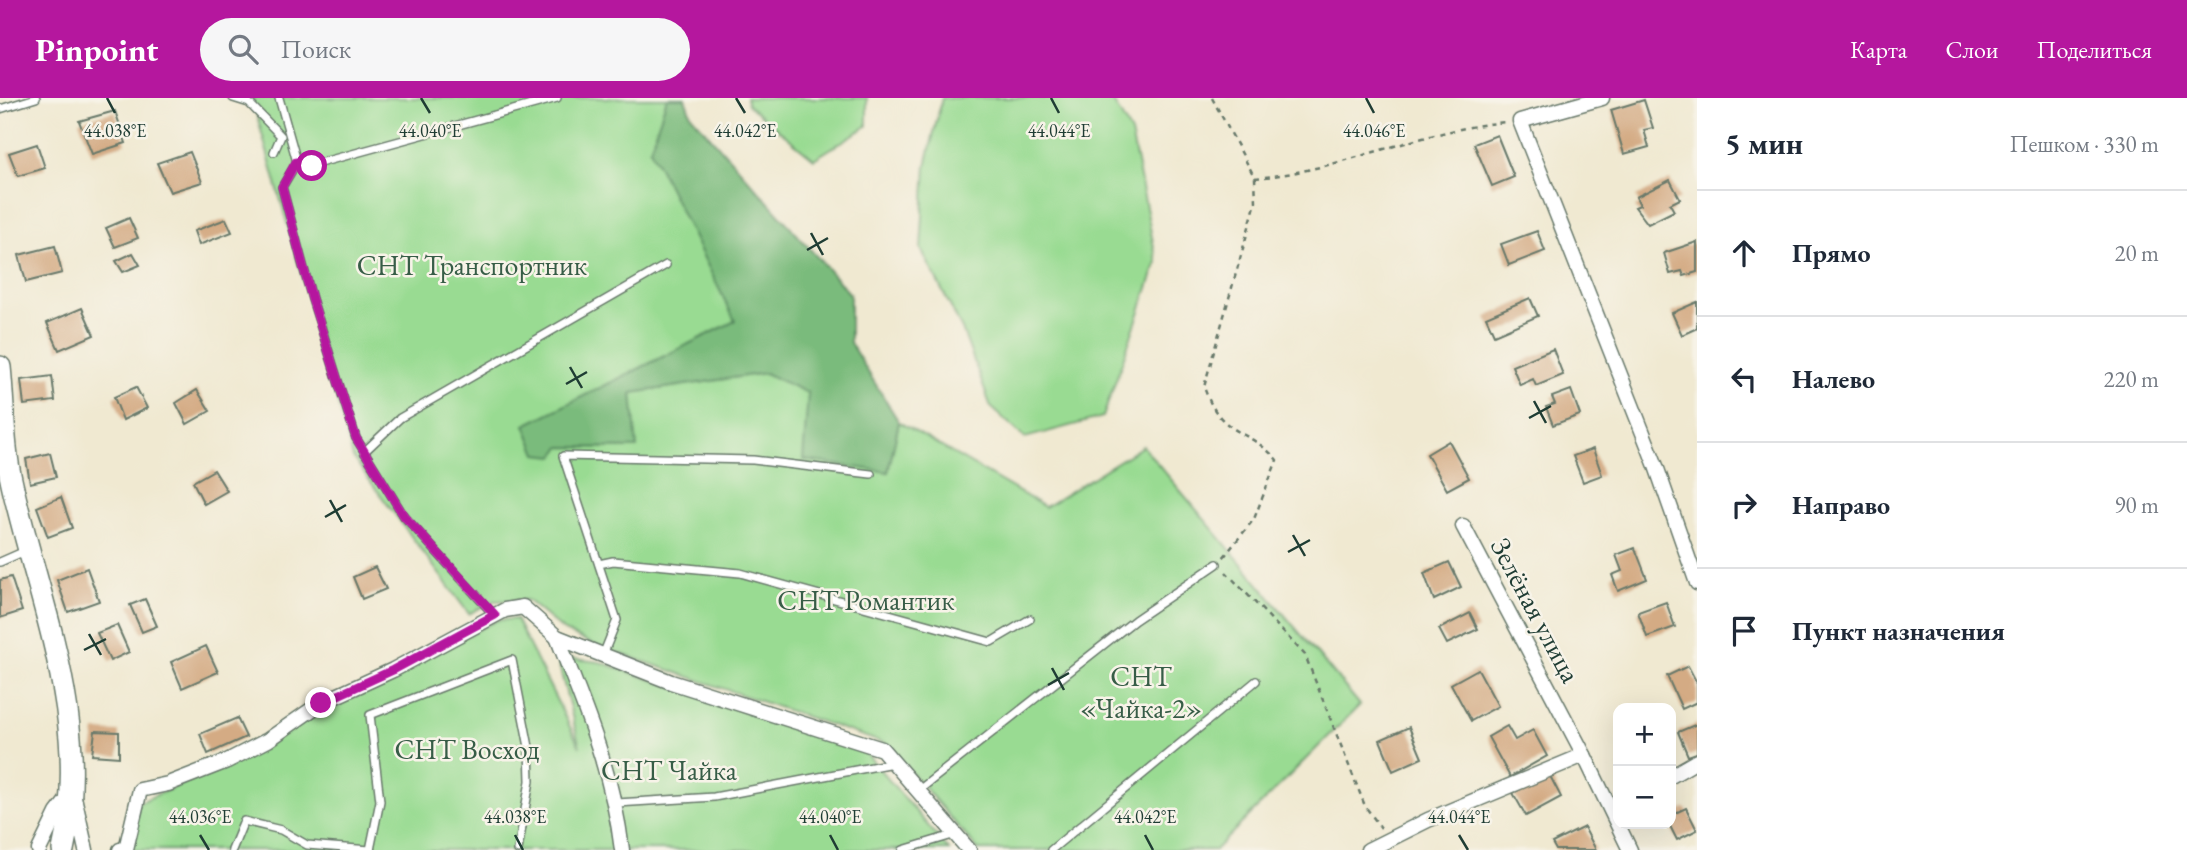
<!DOCTYPE html>
<html lang="ru">
<meta charset="utf-8">
<style>
body{margin:0;font-family:"EB Garamond",serif;background:#f6f6f7;color:#1f2937}
.controls{position:absolute;right:21px;bottom:21px;display:grid;overflow:hidden;border-radius:14px;box-shadow:0 7px 28px #0002}
.controls button{width:63px;height:63px;display:grid;place-items:center;padding:0;border:0;border-bottom:2px solid #e0e1e3;background:#fff;color:#1f2937;font:35px sans-serif}
.stop{position:absolute;width:21px;height:21px;margin:-16px;border:5px solid #b5179e;border-radius:50%;background:#fff}
.stop.end{background:#b5179e;border-color:#fff;box-shadow:0 2px 7px #0008}
.list{margin:0;padding:0;list-style:none}
h2{display:flex;justify-content:space-between;align-items:center;height:91px;margin:0;padding:0 28px;font-size:30px}
h2 small{font-size:23px;font-weight:400;color:#747a83}
.list li{display:grid;grid-template-columns:46px 1fr auto;gap:21px;align-items:center;box-sizing:border-box;height:126px;padding:0 28px;border-top:2px solid #e0e1e3}
.list b{display:block;font-size:26px;white-space:nowrap}
.list em{font-size:23px;font-style:normal;color:#747a83}
.icon{flex:none;width:38px;height:38px;fill:none;stroke:currentColor;stroke-width:2;stroke-linecap:round;stroke-linejoin:round}
.map{position:relative;flex:none;width:1697px;height:752px;overflow:hidden}
header{display:flex;align-items:center;gap:42px;box-sizing:border-box;height:98px;padding:0 35px;background:#b5179e;color:#fff}
header strong{font-size:33px}
nav{display:flex;gap:38px;margin-inline-start:auto;font-size:24px}
.search{width:490px;height:63px;background:#f6f6f7;display:flex;align-items:center;gap:18px;box-sizing:border-box;padding:0 24px;border-radius:38px;color:#747a83;font-size:26px}
main{display:flex}
aside{flex:1;background:#fff}
.map>svg:first-child{display:block}
</style>
<header>
<strong>Pinpoint</strong>
<div class="search"><svg class="icon" aria-label="search" viewBox="0 0 24 24"><circle cx="10" cy="10" r="6"/><path d="M15 15l6 6"/></svg>Поиск</div>
<nav><a>Карта</a><a>Слои</a><a>Поделиться</a></nav>
</header>
<main>
<div class="map">
<svg width="1697" height="752" viewBox="0 0 1697 752">
<rect width="100%" height="100%" fill="#f7f3e8"/>
<filter id="ink" filterUnits="userSpaceOnUse"><feTurbulence type="fractalNoise" baseFrequency=".0143" numOctaves="2"/><feDisplacementMap in="SourceGraphic" scale="14" xChannelSelector="R" yChannelSelector="G"/><feConvolveMatrix kernelMatrix="1 2 1 2 8 2 1 2 1" color-interpolation-filters="sRGB"/></filter>
<filter id="wash" filterUnits="userSpaceOnUse"><feTurbulence type="fractalNoise" baseFrequency=".00686" numOctaves="4" result="noise"/><feDisplacementMap in="SourceGraphic" scale="28" xChannelSelector="R" yChannelSelector="G"/><feGaussianBlur stdDeviation="1.57" result="paint"/><feColorMatrix in="noise" values="0 0 0 0 0 0 0 0 0 0 0 0 0 0 0 0 0 1.4 0 .05"/><feComposite in="paint" operator="in"/></filter>
<g filter="url(#wash)">
<rect width="100%" height="100%" fill="#f0e9d1"/>
<!-- green -->
<g fill="#99db92" stroke="#5c8c63" stroke-width="2">
<path d="M252 0H667L651 52 736 223 526 327 561 349 636 350 632 295 765 275 808 295 888 374 899 324 1045 409 1143 348 1360 607 1215 752H978L887 646 595 547 564 533 527 502 493 503 469 516 353 360Z"/>
<path d="M746 0H867V28L814 61 748 7Z"/>
<path d="M942 0H1111L1131 35 1157 164 1103 319 1025 340 991 309 962 231 921 151 926 68Z"/>
<path d="M516 521 580 649 557 559 600 564 865 654 949 752H122L133 707 249 657 334 604 497 522Z"/>
</g>
<!-- forest -->
<path fill="#7abb7c" stroke="#4c7c58" stroke-width="2" d="M667 0H685L691 17 850 196V245L899 324 888 374 803 362 808 295 765 275 632 295 637 350 561 349 554 358 537 356 525 327 735 223 650 51Z"/>
<g id="blocks">
<!-- building -->
<g fill="#d4ab84">
<path d="M1644 2 1653 30 1644 32 1649 49 1624 56 1611 12Z"/>
<path d="M115 13 126 45 92 56 79 23Z"/>
<path d="M1497 37 1514 79 1492 88 1474 46Z"/>
<path d="M37 46 45 70 18 78 9 55Z"/>
<path d="M190 54 202 84 170 94 157 65Z"/>
<path d="M1670 82 1680 101 1670 106 1674 113 1648 126 1635 109 1640 107 1636 99Z"/>
<path d="M129 120 138 140 115 149 106 130Z"/>
<path d="M226 121 232 134 199 147 194 133Z"/>
<path d="M1537 133 1545 153 1509 167 1501 146Z"/>
<path d="M1697 144V174L1684 178 1682 173 1670 176 1664 155Z"/>
<path d="M55 148 62 175 26 184 19 157Z"/>
<path d="M133 155 140 167 123 174 116 163Z"/>
<path d="M1530 200 1538 218 1494 237 1486 219Z"/>
<path d="M1697 204V230L1682 237 1672 215Z"/>
<path d="M82 210 94 237 59 252 47 225Z"/>
<path d="M1553 251 1563 277 1536 288 1533 281 1520 287 1512 268Z"/>
<path d="M52 278 55 303 24 307 21 282Z"/>
<path d="M136 289 147 310 123 322 114 299Z"/>
<path d="M197 292 210 313 187 326 176 305Z"/>
<path d="M1571 292 1580 317 1553 327 1546 309 1555 306 1552 299Z"/>
<path d="M1449 343 1469 380 1447 392 1427 356Z"/>
<path d="M1593 351 1602 377 1583 384 1573 358Z"/>
<path d="M50 355 56 379 30 385 26 361Z"/>
<path d="M214 372 227 393 204 406 193 384Z"/>
<path d="M61 399 72 430 48 439 37 409Z"/>
<path d="M1635 450 1647 481 1618 493 1612 477 1622 473 1616 457Z"/>
<path d="M1449 464 1461 489 1434 502 1424 475Z"/>
<path d="M375 469 386 491 362 501 353 479Z"/>
<path d="M87 470 99 503 68 514 57 482Z"/>
<path d="M11 479 22 513 0 520V482Z"/>
<path d="M145 501 157 528 142 534 130 507Z"/>
<path d="M1666 504 1675 529 1647 539 1638 514Z"/>
<path d="M1470 515 1478 531 1447 546 1439 531Z"/>
<path d="M117 527 129 554 110 563 97 535Z"/>
<path d="M206 548 218 574 182 590 171 564Z"/>
<path d="M1688 568 1697 585V604L1682 611 1667 578Z"/>
<path d="M1478 571 1498 608 1471 623 1451 586Z"/>
<path d="M237 620 246 639 208 656 200 636Z"/>
<path d="M1697 626V655L1688 658 1678 634Z"/>
<path d="M1507 628 1515 642 1533 632 1547 658 1510 679 1488 639Z"/>
<path d="M1409 629 1422 660 1393 673 1380 642Z"/>
<path d="M95 633 119 634V659L92 657Z"/>
<path d="M1549 676 1561 699 1526 718 1513 695Z"/>
<path d="M1686 710 1697 732 1677 742 1669 726 1671 717Z"/>
<path d="M1584 729 1596 752H1556L1552 745Z"/>
</g>
</g>
</g>
<g filter="url(#ink)">
<use href="#blocks" fill-opacity="0" stroke="#68796b" stroke-width="2"/>
<g fill="none" stroke-linecap="round" stroke-linejoin="round">
<defs>
<g id="service">
<path d="M233 0 249 5 281 38 274 54"/>
<path d="M279 0 297 64 282 89 312 201 356 340 404 418 494 517"/>
<path d="M0 11 36 0"/>
<path d="M297 64 312 67 557 0"/>
<path d="M364 354 400 320 666 167"/>
<path d="M0 464 25 453"/>
<path d="M599 466 613 463 740 475 991 544 1030 521"/>
<path d="M603 557 617 522 563 358 753 362 871 376"/>
<path d="M919 692 1135 522 1217 466"/>
<path d="M617 705 714 699 893 665"/>
<path d="M232 752 244 723 281 732 307 747 370 752"/>
<path d="M370 752 380 703 370 617 512 562 529 649 530 683 518 752"/>
<path d="M903 752 956 736"/>
<path d="M1051 752 1256 583"/>
</g>
<g id="minor">
<path d="M1602 0 1520 23 1656 368 1697 485"/>
<path d="M1463 428 1584 657 1630 752"/>
<path d="M557 539C585 609 613 676 622 752"/>
<path d="M1671 678 1697 663"/>
<path d="M74 699 86 752"/>
<path d="M39 752 57 715 70 698"/>
<path d="M120 752 126 751 140 692 168 686 227 663 268 642 321 605 393 572 505 512 523 509 557 539 671 584 882 651 969 752"/>
<path d="M1368 752 1428 722 1584 657"/>
</g>
<path id="primary" d="M0 269C4 308 3 348 12 386 40 508 92 625 63 752"/>
</defs>
<!-- service casing -->
<use href="#service" stroke="#68796b" stroke-width="10"/>
<!-- minor casing -->
<use href="#minor" stroke="#68796b" stroke-width="17"/>
<!-- primary casing -->
<use href="#primary" stroke="#68796b" stroke-width="24"/>
<!-- path -->
<g stroke="#68796b" stroke-width="2.5" stroke-dasharray="5 5" stroke-linecap="butt">
<path d="M1212 0 1255 80 1256 104 1204 289C1221 340 1248 329 1277 362L1254 421 1223 460"/>
<path d="M1255 80C1341 73 1421 31 1507 24"/>
<path d="M1226 474 1305 557 1365 708 1381 730"/>
</g>
<!-- service -->
<use href="#service" stroke="#fff" stroke-width="7"/>
<!-- minor -->
<use href="#minor" stroke="#fff" stroke-width="14"/>
<!-- primary -->
<use href="#primary" stroke="#fff" stroke-width="21"/>
</g>
</g>
<g fill="none" stroke-linecap="round" stroke-linejoin="round" filter="url(#ink)">
<!-- route -->
<path stroke="#b5179e" stroke-width="9" d="M312 68 296 64 282 89 312 201 356 340 404 418 495 517 393 572 321 605"/>
</g>
<!-- ticks -->
<path fill="none" stroke="#1f3d34" stroke-width="2.5" d="M107 0 115 15M421 0 430 15M736 0 745 15M1051 0 1059 15M1366 0 1374 15M811 135 823 157M807 152 828 140M570 269 582 290M566 286 587 274M1534 303 1546 325M1529 320 1551 308M330 402 342 424M325 419 346 407M1293 437 1305 458M1288 454 1310 442M89 536 101 557M84 552 106 541M1052 570 1064 592M1048 587 1069 575M200 737 209 752M515 737 523 752M830 737 838 752M1145 737 1153 752M1459 737 1468 752"/>
<g text-anchor="middle" dominant-baseline="central" stroke-width="5" stroke-linejoin="round" paint-order="stroke">
<!-- park labels -->
<g font-size="28" fill="#375d47" stroke="#f7f3e8">
<text x="472" y="167">СНТ Транспортник</text>
<text x="866" y="502">СНТ Романтик</text>
<text x="1141" y="578">СНТ<tspan x="1141" dy="32">«Чайка-2»</tspan></text>
<text x="467" y="651">СНТ Восход</text>
<text x="669" y="672">СНТ Чайка</text>
</g>
<!-- street labels -->
<g font-size="28" fill="#1f3d34" stroke="#f7f3e8">
<text transform="translate(1536 512) rotate(62)">Зелёная улица</text>
</g>
</g>
<g font-size="18" text-anchor="middle" fill="#1f3d34" stroke="#f7f3e8" stroke-width="5" stroke-linejoin="round" paint-order="stroke">
<text x="115" y="39">44.038°E</text>
<text x="430" y="39">44.040°E</text>
<text x="745" y="39">44.042°E</text>
<text x="1059" y="39">44.044°E</text>
<text x="1374" y="39">44.046°E</text>
<text x="200" y="725">44.036°E</text>
<text x="515" y="725">44.038°E</text>
<text x="830" y="725">44.040°E</text>
<text x="1145" y="725">44.042°E</text>
<text x="1459" y="725">44.044°E</text>
</g>
</svg>
<div class="controls">
<button>+</button>
<button>−</button>
</div>
<div class="stop" style="left:312px;top:68px"></div>
<div class="stop end" style="left:321px;top:605px"></div>
</div>
<aside>
<h2>5 мин<small>Пешком · 330 m</small></h2>
<ul class="list">
<li><svg class="icon" aria-label="ahead" viewBox="0 0 24 24"><path d="M12 20V5M6 11l6-6 6 6"/></svg><div><b>Прямо</b></div><em>20 m</em></li>
<li><svg class="icon" aria-label="left" viewBox="0 0 24 24"><path d="M17 20v-9H6M10 6l-5 5 5 5"/></svg><div><b>Налево</b></div><em>220 m</em></li>
<li><svg class="icon" aria-label="right" viewBox="0 0 24 24"><path d="M7 20v-9h11M14 6l5 5-5 5"/></svg><div><b>Направо</b></div><em>90 m</em></li>
<li><svg class="icon" aria-label="arrive" viewBox="0 0 24 24"><path d="M6 21V4h12l-3 4 3 4H6"/></svg><div><b>Пункт назначения</b></div></li>
</ul>
</aside>
</main>
